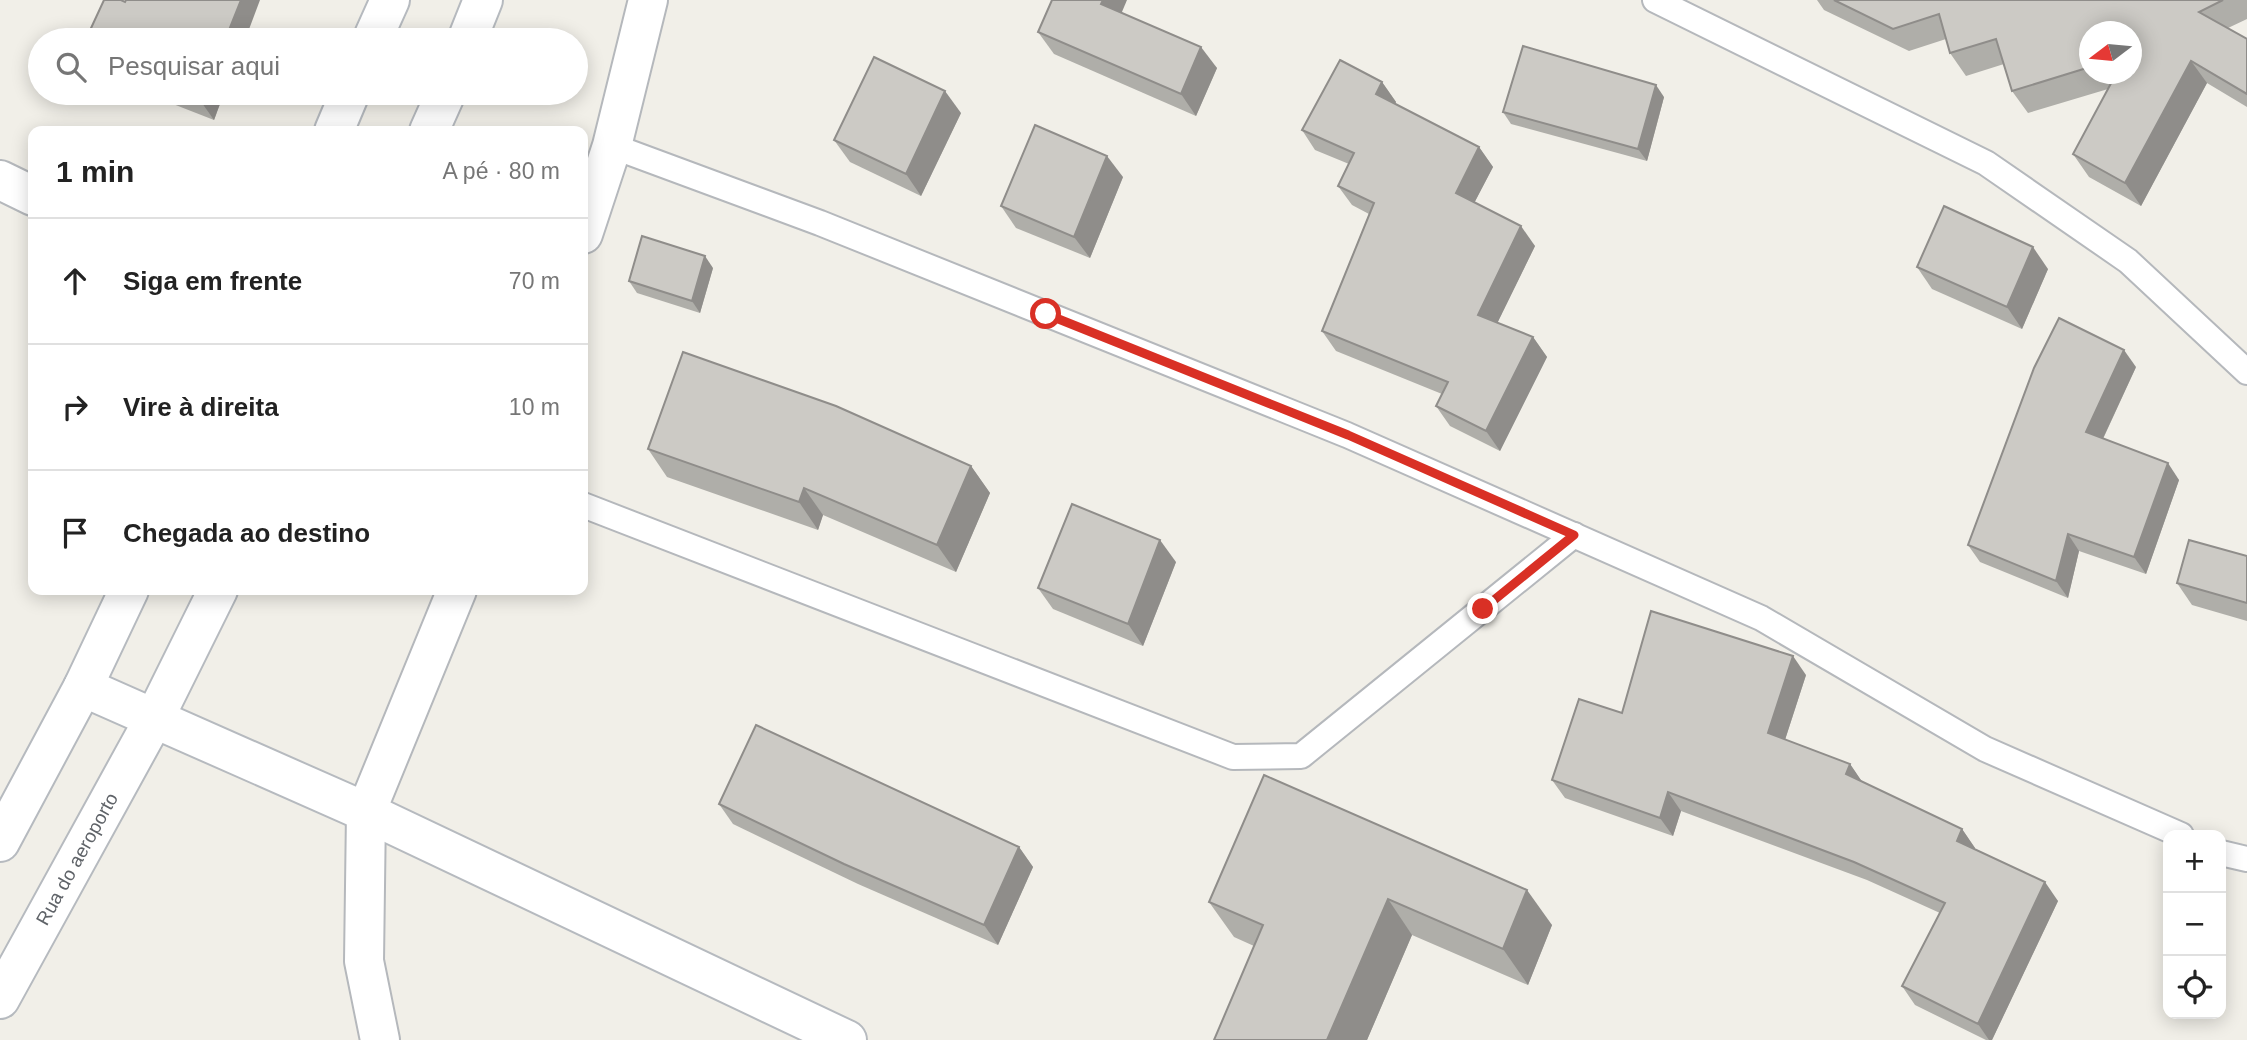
<!DOCTYPE html>
<html lang="pt">
<meta charset="utf-8">
<style>
body{margin:0;font-family:Helvetica,sans-serif;background:#f2f2f2;color:#222}
.controls{position:absolute;right:21px;bottom:21px;display:grid;overflow:hidden;border-radius:14px;box-shadow:0 4px 18px #0003}
.controls button{width:63px;height:63px;display:grid;place-items:center;padding:0;border:0;border-bottom:2px solid #e0e0e0;background:#fff;color:#222;font:35px sans-serif}
.compass{position:absolute;left:2079px;top:21px;width:63px;height:63px;border-radius:50%;background:#fff;box-shadow:0 4px 18px #0003;rotate:254deg}
.stop{position:absolute;width:21px;height:21px;margin:-16px;border:5px solid #d93025;border-radius:50%;background:#fff}
.stop.end{background:#d93025;border-color:#fff;box-shadow:0 2px 7px #0008}
.list{margin:0;padding:0;list-style:none}
h2{display:flex;justify-content:space-between;align-items:center;height:91px;margin:0;padding:0 28px;font-size:30px}
h2 small{font-size:23px;font-weight:400;color:#767676}
.list li{display:grid;grid-template-columns:46px 1fr auto;gap:21px;align-items:center;box-sizing:border-box;height:126px;padding:0 28px;border-top:2px solid #e0e0e0}
.list b{display:block;font-size:26px;white-space:nowrap}
.list em{font-size:23px;font-style:normal;color:#767676}
.icon{flex:none;width:38px;height:38px;fill:none;stroke:currentColor;stroke-width:2;stroke-linecap:round;stroke-linejoin:round}
.map{position:relative;flex:none;width:2247px;height:1040px;overflow:hidden}
.search{position:absolute;background:#fff;box-shadow:0 4px 18px #0003;left:28px;top:28px;width:560px;height:77px;display:flex;align-items:center;gap:18px;box-sizing:border-box;padding:0 24px;border-radius:38px;color:#767676;font-size:26px}
.panel{position:absolute;background:#fff;box-shadow:0 4px 18px #0003;left:28px;top:126px;width:560px;height:469px;border-radius:14px}
.map>svg:first-child{display:block}
</style>
<div class="map">
<svg width="2247" height="1040" viewBox="0 0 2247 1040">
<rect width="100%" height="100%" fill="#f1efe8"/>
<g fill="none" stroke-linecap="round" stroke-linejoin="round">
<defs>
<g id="lane">
<path d="M1655 0 1986 163 2128 261 2247 372"/>
<path d="M612 146 820 223 1347 435 1761 618 1985 749 2181 835"/>
<path d="M583 505 1233 757 1301 756 1574 535"/>
<path d="M2221 853 2247 859"/>
</g>
<g id="street">
<path d="M0 180 33 196"/>
<path d="M583 234 612 146 648 0"/>
<path d="M380 1040 364 961 366 812 457 590"/>
</g>
<g id="secondary">
<path d="M372 40 390 0"/>
<path d="M467 40 483 0"/>
<path d="M334 131 350 93"/>
<path d="M429 131 446 93"/>
<path d="M83 687 366 812 847 1040"/>
<path d="M0 842 83 687 129 590"/>
<path d="M0 999 154 719 218 590"/>
</g>
</defs>
<!-- lane casing -->
<use href="#lane" stroke="#b5b8bc" stroke-width="28"/>
<!-- street casing -->
<use href="#street" stroke="#b5b8bc" stroke-width="42"/>
<!-- secondary casing -->
<use href="#secondary" stroke="#b6babf" stroke-width="42"/>
<!-- lane -->
<use href="#lane" stroke="#fff" stroke-width="24"/>
<!-- street -->
<use href="#street" stroke="#fff" stroke-width="38"/>
<!-- secondary -->
<use href="#secondary" stroke="#fff" stroke-width="38"/>
</g>
<!-- wall -->
<g fill="#afaea9" fill-rule="evenodd">
<path d="M1817 0H2247V19L2228 28 2247 39V107L2207 83 2141 206 2089 177 2073 154 2108 89 2028 113 2012 91 2004 64 1966 76 1950 53 1946 39 1909 51 1824 10ZM2090 32H2132V74H2090Z"/>
<path d="M1122 13 1217 68 1196 116 1054 54 1038 32Z"/>
<path d="M1382 82 1396 102 1395 104 1479 147 1493 167 1474 203 1535 246 1497 323 1533 337 1547 357 1500 451 1450 426 1436 406 1442 394 1336 351 1322 331 1369 214 1352 205 1338 186 1349 164 1315 150 1302 130Z"/>
<path d="M149 93H224L214 120 150 95Z"/>
<path d="M1664 97 1647 161 1511 124 1503 112Z"/>
<path d="M961 113 921 196 850 162 834 140Z"/>
<path d="M1123 177 1090 258 1016 228 1001 206Z"/>
<path d="M1917 267 2048 269 2022 329 1932 289Z"/>
<path d="M713 268 700 313 637 293 629 281Z"/>
<path d="M2136 367 2103 439 2179 480 2146 574 2079 551 2068 598 1980 562 1968 545Z"/>
<path d="M648 449 971 466 990 493 956 572 823 515 818 530 667 477Z"/>
<path d="M2247 556V621L2192 605 2177 583Z"/>
<path d="M1176 562 1143 646 1053 609 1038 588Z"/>
<path d="M1806 675 1785 740 1850 764 1862 782 1962 829 1975 848V849L2058 901 1992 1040H1986L1915 1005 1902 986 1940 913 1867 880 1681 811 1673 836 1565 798 1552 780Z"/>
<path d="M1264 775 1552 925 1528 985 1412 935 1367 1040H1214L1254 946 1234 937 1209 902Z"/>
<path d="M719 804 1019 847 1033 867 998 945 858 884 733 824Z"/>
</g>
<!-- shaded-wall -->
<g fill="#8f8d8a">
<path d="M241 0H260L245 40H225Z"/>
<path d="M1103 0H1127L1116 26 1101 4Z"/>
<path d="M1201 47 1217 68 1196 116 1181 94Z"/>
<path d="M2191 61 2207 83 2141 206 2125 183Z"/>
<path d="M1382 82 1396 102 1390 113 1376 94Z"/>
<path d="M1656 85 1664 97 1647 161 1638 149Z"/>
<path d="M945 91 961 113 921 196 906 174Z"/>
<path d="M205 93H224L214 120 202 103Z"/>
<path d="M1479 147 1493 167 1469 213 1456 193Z"/>
<path d="M1107 156 1123 177 1090 258 1074 237Z"/>
<path d="M1521 226 1535 246 1492 334 1478 315Z"/>
<path d="M2033 247 2048 269 2022 329 2007 307Z"/>
<path d="M705 256 713 268 700 313 692 301Z"/>
<path d="M1533 337 1547 357 1500 451 1486 431Z"/>
<path d="M2124 350 2136 367 2098 449 2086 432Z"/>
<path d="M2168 463 2179 480 2146 574 2134 557Z"/>
<path d="M971 466 990 493 956 572 937 545Z"/>
<path d="M804 488 823 515 818 530 799 502Z"/>
<path d="M2068 534 2079 551 2068 598 2056 581Z"/>
<path d="M1160 540 1176 562 1143 646 1128 624Z"/>
<path d="M1793 656 1806 675 1781 752 1768 733Z"/>
<path d="M1850 764 1863 783 1846 774Z"/>
<path d="M1668 792 1681 811 1673 836 1660 818Z"/>
<path d="M1962 829 1975 848 1970 860 1957 841Z"/>
<path d="M1019 847 1033 867 998 945 984 925Z"/>
<path d="M2045 882 2058 901 1992 1040H1989L1978 1024Z"/>
<path d="M1527 890 1552 925 1528 985 1503 949Z"/>
<path d="M1388 899 1412 935 1367 1040H1327Z"/>
</g>
<!-- building -->
<g fill="#cccac5" stroke="#8f8d8a" stroke-width="2">
<path d="M104 0H121L125 2 126 0H241L225 40H89L86 39Z"/>
<path d="M1052 0H1103L1101 4 1201 47 1181 94 1038 32Z"/>
<path d="M1834 0H2223L2199 12 2247 39V94L2191 61 2125 183 2073 154 2116 74H2132V32H2090V67L2012 91 1996 39 1950 53 1939 14 1893 29Z"/>
<path d="M1523 46 1656 85 1638 149 1503 112Z"/>
<path d="M874 57 945 91 906 174 834 140Z"/>
<path d="M1340 60 1382 82 1376 94 1479 147 1456 193 1521 226 1478 315 1533 337 1486 431 1436 406 1448 382 1322 331 1374 203 1338 186 1354 153 1302 130Z"/>
<path d="M177 93H205L202 103Z"/>
<path d="M1035 125 1107 156 1074 237 1001 206Z"/>
<path d="M1944 206 2033 247 2007 307 1917 267Z"/>
<path d="M642 236 705 256 692 301 629 281Z"/>
<path d="M2059 318 2124 350 2086 432 2168 463 2134 557 2068 534 2056 581 1968 545 2034 368Z"/>
<path d="M683 352 836 406 971 466 937 545 804 488 799 502 648 449Z"/>
<path d="M1072 504 1160 540 1128 624 1038 588Z"/>
<path d="M2189 540 2247 556V603L2177 583Z"/>
<path d="M1651 611 1793 656 1768 733 1850 764 1846 774 1962 829 1957 841 2045 882 1978 1024 1902 986 1945 903 1854 862 1668 792 1660 818 1552 780 1579 699 1622 713Z"/>
<path d="M756 725 1019 847 984 925 844 864 719 804Z"/>
<path d="M1264 775 1527 890 1503 949 1388 899 1327 1040H1214L1263 925 1209 902Z"/>
</g>
<g fill="none" stroke-linecap="round" stroke-linejoin="round">
<!-- route -->
<path stroke="#d93025" stroke-width="9" d="M1046 314 1348 435 1574 535 1483 609"/>
</g>
<g text-anchor="middle" dominant-baseline="central" stroke-width="5" stroke-linejoin="round" paint-order="stroke">
<!-- street labels -->
<g font-size="19" fill="#5f6368" stroke="#fff">
<text transform="translate(77 859) rotate(-61)">Rua do aeroporto</text>
</g>
</g>
</svg>
<div class="controls">
<button>+</button>
<button>−</button>
<button><svg class="icon" aria-label="locate" viewBox="0 0 24 24"><circle cx="12" cy="12" r="6"/><path d="M12 2v4M12 18v4M2 12h4M18 12h4"/></svg></button>
</div>
<svg class="compass" viewBox="-18 -18 36 36"><path d="M0-13l5 13h-10z" fill="#e53935"/><path d="M0 13l5-13h-10z" fill="#767676"/></svg>
<div class="stop" style="left:1046px;top:314px"></div>
<div class="stop end" style="left:1483px;top:609px"></div>
<div class="search"><svg class="icon" aria-label="search" viewBox="0 0 24 24"><circle cx="10" cy="10" r="6"/><path d="M15 15l6 6"/></svg>Pesquisar aqui</div>
<section class="panel">
<h2>1 min<small>A pé · 80 m</small></h2>
<ul class="list">
<li><svg class="icon" aria-label="ahead" viewBox="0 0 24 24"><path d="M12 20V5M6 11l6-6 6 6"/></svg><div><b>Siga em frente</b></div><em>70 m</em></li>
<li><svg class="icon" aria-label="right" viewBox="0 0 24 24"><path d="M7 20v-9h11M14 6l5 5-5 5"/></svg><div><b>Vire à direita</b></div><em>10 m</em></li>
<li><svg class="icon" aria-label="arrive" viewBox="0 0 24 24"><path d="M6 21V4h12l-3 4 3 4H6"/></svg><div><b>Chegada ao destino</b></div></li>
</ul>
</section>
</div>
